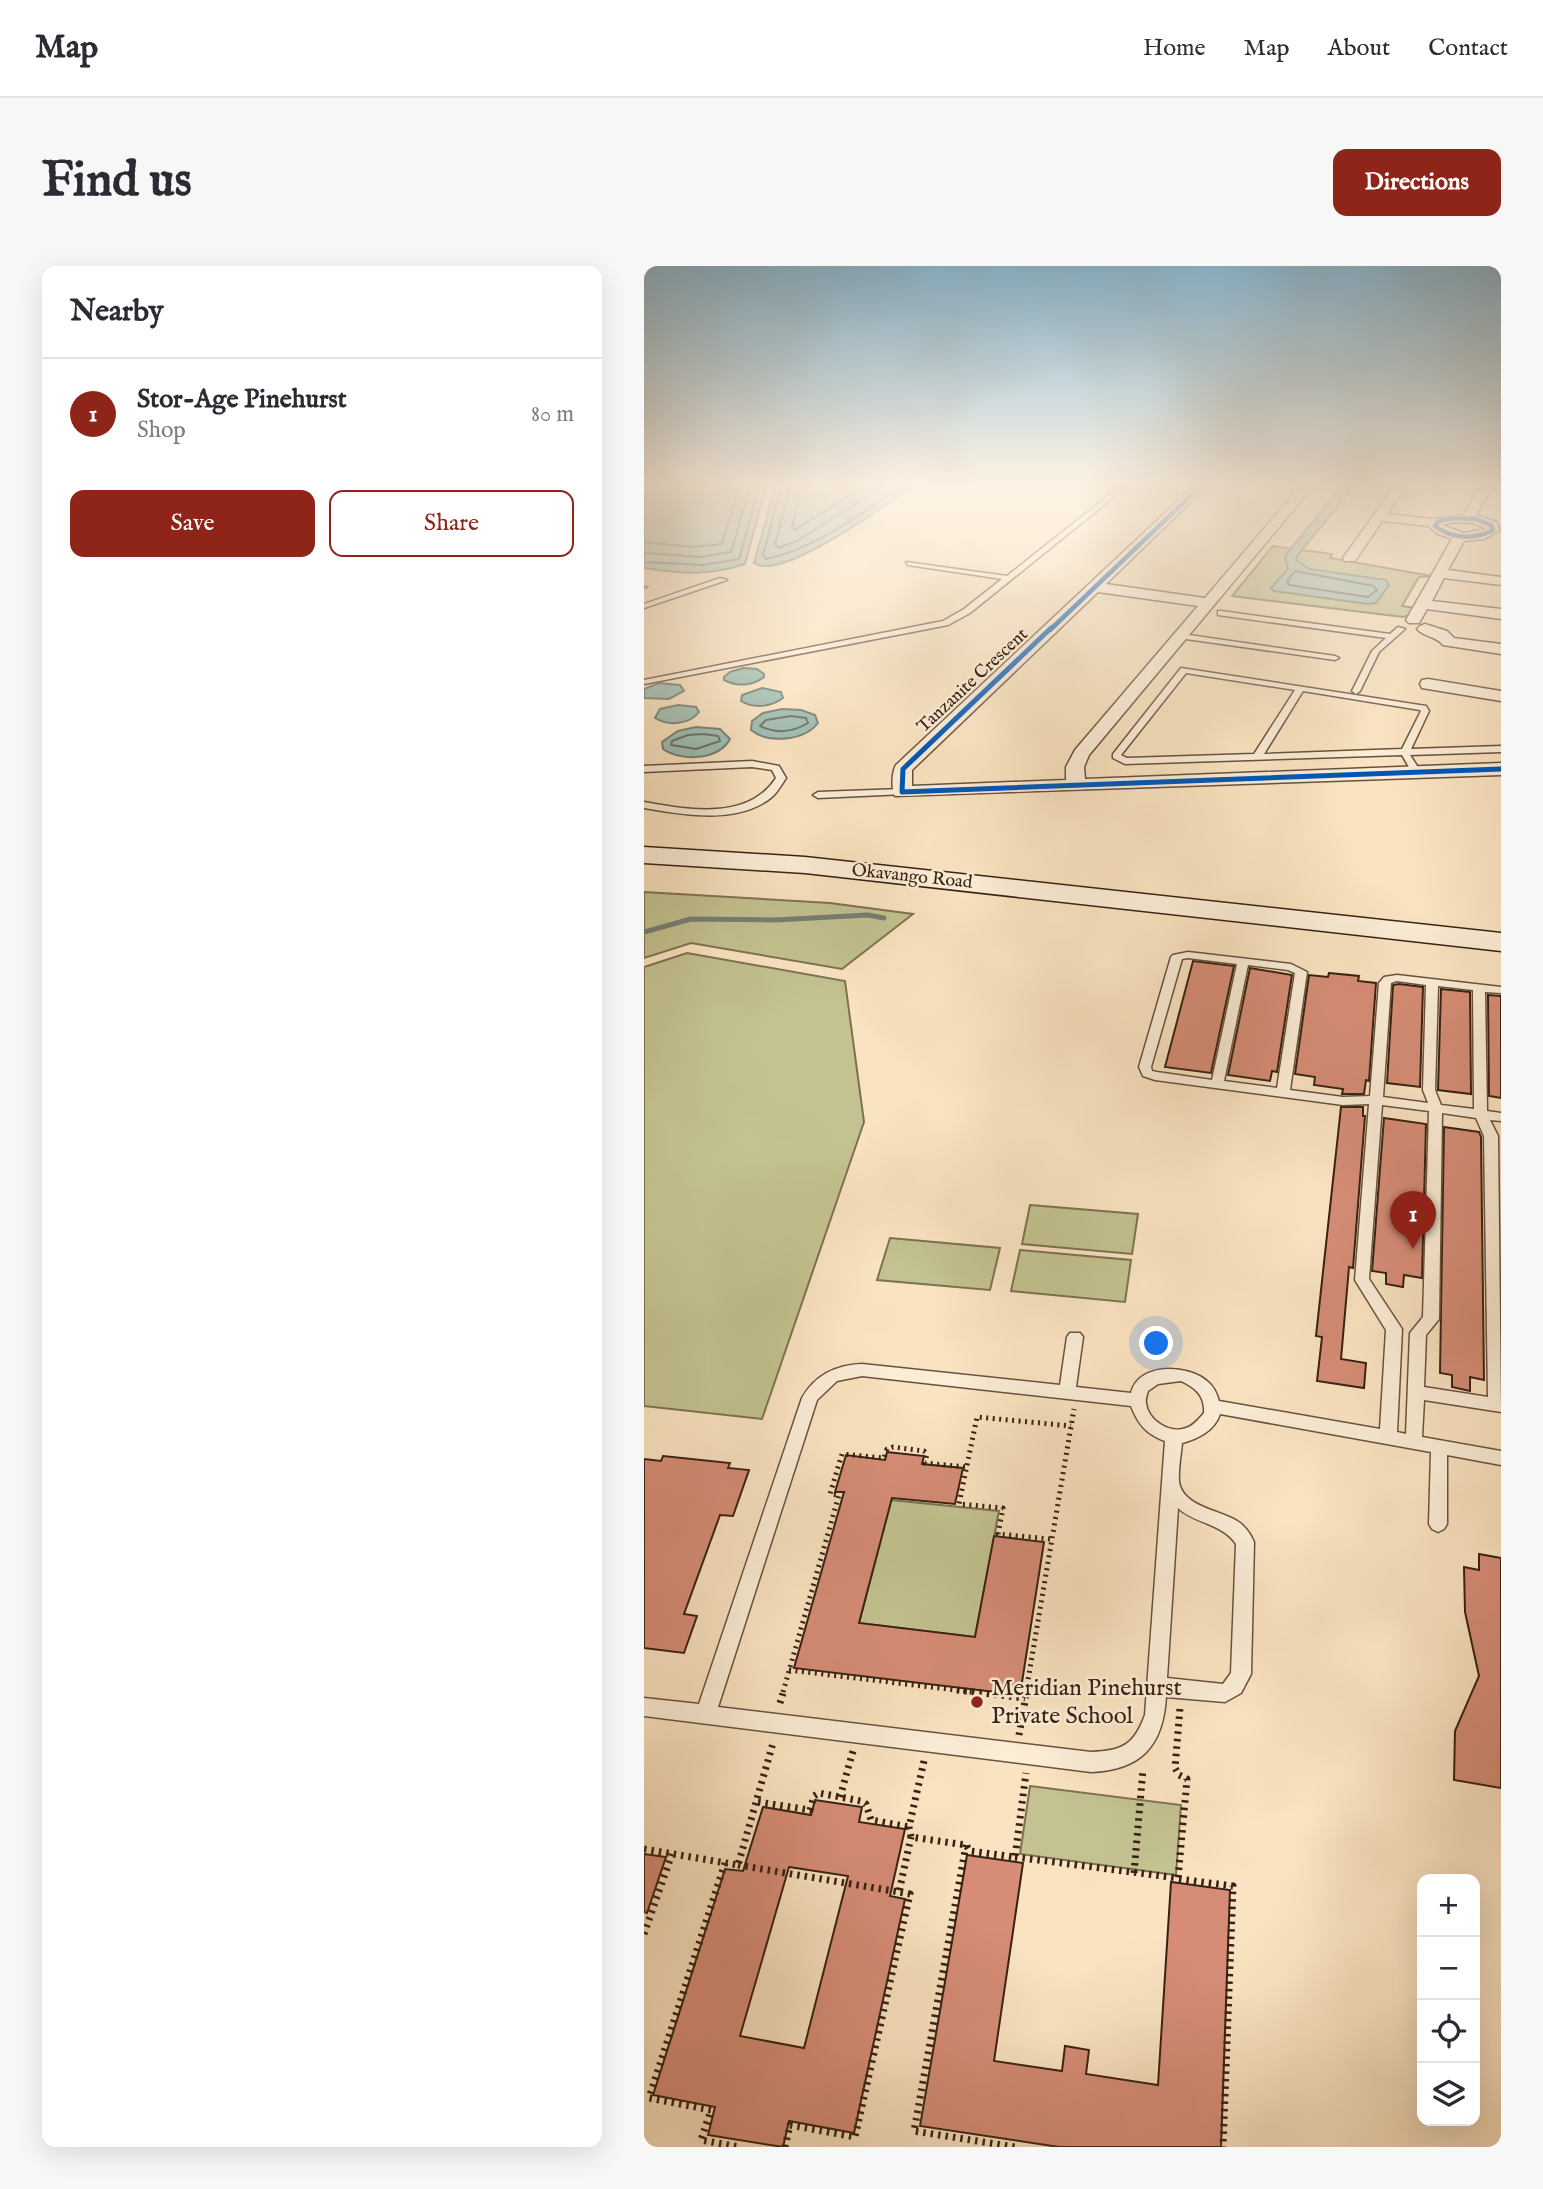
<!DOCTYPE html>
<meta charset="utf-8">
<style>
body{margin:0;font-family:"IM FELL English",serif;background:#f7f7f7;color:#2b2b33}
.controls{position:absolute;right:21px;bottom:21px;display:grid;overflow:hidden;border-radius:14px;box-shadow:0 7px 28px #0002}
.controls button{width:63px;height:63px;display:grid;place-items:center;padding:0;border:0;border-bottom:2px solid #e1e1e2;background:#fff;color:#2b2b33;font:35px sans-serif}
.you{position:absolute;left:513px;top:1078px;width:24px;height:24px;margin:-18px;border:5px solid #fff;border-radius:50%;background:#1a73e8;box-shadow:0 0 0 10px #1a73e833}
.badge{display:grid;place-items:center;width:46px;height:46px;border-radius:50%;background:#8f2418;color:#fff;font-size:23px;font-weight:700}
.pin{position:absolute;translate:-50% -58px;filter:drop-shadow(0 2px 4px #0008)}
.pin::after{content:'';position:absolute;top:37px;width:24px;height:21px;background:inherit;clip-path:polygon(0 0,100% 0,50% 100%)}
.list{margin:0;padding:0;list-style:none}
h2{display:flex;justify-content:space-between;align-items:center;height:91px;margin:0;padding:0 28px;font-size:30px}
h2 small{font-size:23px;font-weight:400;color:#7c7c81}
.list li{display:grid;grid-template-columns:46px 1fr auto;gap:21px;align-items:center;box-sizing:border-box;height:112px;padding:0 28px;border-top:2px solid #e1e1e2}
.list b{display:block;font-size:26px;white-space:nowrap}
.list p{margin:0;font-size:23px;white-space:nowrap;color:#7c7c81}
.list em{font-size:23px;font-style:normal;color:#7c7c81}
.actions{display:flex;gap:14px;padding:21px 28px}
.actions a{flex:1;padding:16px 0;border:2px solid #8f2418;border-radius:14px;text-align:center;font-size:24px;color:#8f2418}
.actions .main{background:#8f2418;color:#fff}
.icon{flex:none;width:38px;height:38px;fill:none;stroke:currentColor;stroke-width:2;stroke-linecap:round;stroke-linejoin:round}
.map{position:relative;flex:none;width:857px;height:1881px;overflow:hidden;border-radius:14px}
header{display:flex;align-items:center;gap:42px;box-sizing:border-box;height:98px;padding:0 35px;background:#fff;border-bottom:2px solid #e1e1e2}
header strong{font-size:33px}
nav{display:flex;gap:38px;margin-inline-start:auto;font-size:24px}
.intro{display:flex;align-items:center;justify-content:space-between;box-sizing:border-box;height:168px;padding:0 42px}
h1{margin:0;font-size:49px}
.button{padding:18px 32px;border-radius:14px;background:#8f2418;color:#fff;font-size:24px;font-weight:700}
main{display:flex;gap:42px;padding:0 42px}
aside{flex:1;background:#fff;border-radius:14px;box-shadow:0 7px 28px #0002}
.map>svg:first-child{display:block}
</style>
<header>
<strong>Map</strong>
<nav><a>Home</a><a>Map</a><a>About</a><a>Contact</a></nav>
</header>
<div class="intro"><h1>Find us</h1><a class="button">Directions</a></div>
<main>
<aside>
<h2>Nearby<small></small></h2>
<ul class="list">
<li><span class="badge">1</span><div><b>Stor-Age Pinehurst</b><p>Shop</p></div><em>80 m</em></li>
</ul>
<div class="actions"><a class="main">Save</a><a>Share</a></div>
</aside>
<div class="map">
<svg width="857" height="1881" viewBox="0 0 857 1881">
<rect width="100%" height="100%" fill="#fae3c1"/>
<filter id="stains"><feTurbulence type="fractalNoise" baseFrequency=".00286" numOctaves="4"/><feColorMatrix values="0 0 0 0 .2 0 0 0 0 .09 0 0 0 0 .02 0 0 0 .5 -.17"/></filter>
<radialGradient id="worn" r=".72"><stop offset=".6" stop-color="#630" stop-opacity="0"/><stop offset="1" stop-color="#630" stop-opacity=".3"/></radialGradient>
<!-- green -->
<g fill="#c3c290" stroke="#7d7251" stroke-width="2">
<path d="M629 280 688 288 686 292 788 310 775 311 758 340 771 342 767 349 759 351 588 330Z"/>
<path d="M0 626 186 637 269 648 198 703 47 677 0 692Z"/>
<path d="M43 687 201 715 220 856 118 1153 0 1140V701Z"/>
<path d="M386 939 494 948 488 988 378 978Z"/>
<path d="M246 972 356 982 346 1024 233 1014Z"/>
<path d="M376 984 487 994 481 1036 367 1025Z"/>
<path d="M247 1234 355 1245 331 1371 215 1357Z"/>
<path d="M386 1520 537 1539 532 1609 376 1588Z"/>
</g>
<!-- water -->
<g fill="#9ebeb4" stroke="#757f73" stroke-width="2">
<path d="M8 218H123L101 298C64 310 38 308 0 302V235Z"/>
<path d="M132 218H273C246 235 137 317 110 297Z"/>
<path d="M699 218H712L653 290V295L666 303 742 314 745 319 732 337 724 338 630 325 627 322 644 303 641 291 644 286Z"/>
<path d="M99 402 113 403 120 408V411C109 420 93 421 80 414V411L86 406Z"/>
<path d="M15 417 36 419 40 425 25 433 0 432V423Z"/>
<path d="M118 422 137 426 139 432C127 441 110 443 97 435L98 429Z"/>
<path d="M34 439 52 441 55 446C45 459 24 460 11 452L16 443Z"/>
<path d="M138 443 157 444 171 449 174 457C160 475 124 478 107 464L108 455 119 447Z"/>
<path d="M52 461 76 463 86 473C75 494 37 496 19 483L18 476 34 465Z"/>
</g>
<g fill="none" stroke-linecap="round" stroke-linejoin="round">
<!-- shore -->
<g stroke="#6a7063" stroke-width="2">
<path d="M138 218 119 289 122 293C174 282 217 247 260 218"/>
<path d="M147 218 131 278 134 282 153 275 243 218"/>
<path d="M158 218 148 260 151 264 224 218"/>
<path d="M0 276 49 281 78 278 96 218"/>
<path d="M0 287 55 291 87 286 107 218"/>
<path d="M0 296 59 299 95 293 116 218"/>
<path d="M651 305 730 320 733 324 724 331 645 319 643 315Z"/>
<path d="M147 450 162 452 164 457C149 466 132 468 116 460L122 454Z"/>
<path d="M60 468 74 470 76 475 52 483 27 479 28 475 44 469Z"/>
</g>
<!-- stream-far1 -->
<path stroke="#757f73" stroke-width="3.5" d="M0 321H3"/>
<!-- stream -->
<path stroke="#757f73" stroke-width="5" d="M0 666 47 653 131 654 224 649 240 652"/>
</g>
<!-- building -->
<g fill="#d68c76" stroke="#372112" stroke-width="2" fill-rule="evenodd">
<path d="M549 695 590 700 567 807 521 801Z"/>
<path d="M606 702 648 709 633 806 628 805 626 815 584 809Z"/>
<path d="M685 707 715 710 714 715 732 717 725 815 722 814 720 828H698L699 823 670 819 671 811 651 808 665 709 684 711Z"/>
<path d="M755 718 779 721 776 821 743 817 749 719Z"/>
<path d="M797 723 826 726 827 828 794 824Z"/>
<path d="M844 729 857 730V832L845 830Z"/>
<path d="M697 841H719V850H721L709 1002 705 1001 697 1093 722 1097 720 1122 673 1115 678 1071 672 1070Z"/>
<path d="M740 852 782 858 778 1012 760 1009 759 1021 742 1018V1007L728 1005Z"/>
<path d="M800 861 835 866 837 871 840 1114 826 1111V1125L808 1121V1109L796 1107Z"/>
<path d="M243 1186 280 1190 278 1198 319 1202 311 1238 248 1232 215 1357 331 1371 350 1270 400 1276 376 1429 150 1402 200 1226H191L202 1189 241 1194Z"/>
<path d="M19 1190 86 1197 84 1202 105 1204 89 1250 76 1249 40 1348 53 1350 40 1387 0 1382V1193L17 1195Z"/>
<path d="M835 1288 857 1292V1522L810 1514 811 1465 835 1410 821 1346 820 1301 835 1304Z"/>
<path d="M171 1534 218 1541 215 1556 261 1563 246 1630 261 1633 210 1867 145 1855 139 1881 64 1869 71 1841 9 1829 81 1603 99 1605 119 1541 167 1549ZM145 1601 204 1610 160 1782 96 1770Z"/>
<path d="M0 1588 22 1591 3 1647 0 1646Z"/>
<path d="M323 1589 379 1597 350 1795 418 1805 421 1780 445 1784 442 1808 514 1819 527 1616 586 1624 577 1881H415L276 1860Z"/>
</g>
<g fill="none" stroke-linecap="round" stroke-linejoin="round">
<defs>
<g id="service">
<path d="M479 218H486L326 347 304 359 0 418V414L299 355 320 343 358 313 264 299 262 296 363 310Z"/>
<path d="M76 312 83 314 0 342V338Z"/>
<path d="M577 345 746 368 754 361 761 363 735 386 716 425 712 428 708 425 728 385 742 372 574 349V345Z"/>
<path d="M538 368 691 390 695 392 691 394 535 372 534 370Z"/>
<path d="M537 402 782 440 785 445 767 483 857 480V486L766 489 777 506 772 509 769 508 758 489 481 498 469 492V488ZM542 407 651 424 610 488 483 492 477 489ZM659 425 776 444 777 445 758 483 620 488Z"/>
<path d="M108 495 135 500 142 512C138 518 134 525 129 530 96 559 39 549 0 542V536C44 544 104 555 132 512L128 504 108 501 0 506V500Z"/>
<path d="M258 523 261 524V528L174 532 169 529 174 526Z"/>
<path d="M544 686 647 698 663 706 646 824 699 831 726 830 735 717 740 711 753 709 857 721V727L841 726 843 845 857 847V855L846 854 854 870 857 1146 780 1134 778 1171 857 1185V1199L803 1189V1258L800 1263 794 1266 788 1263 785 1258 787 1186 576 1148C571 1164 554 1173 538 1177 537 1189 534 1203 535 1216 539 1241 576 1244 593 1255 601 1260 606 1267 610 1276L607 1408 597 1427 581 1436 522 1431C519 1480 497 1504 447 1506L0 1450V1432L55 1438 158 1132C171 1109 192 1099 218 1098L416 1119 423 1071 426 1067H436L439 1071 432 1121 487 1127C494 1096 545 1098 564 1116 570 1121 573 1128 575 1135L736 1163 742 1064 711 1014 725 838 699 839 511 814 499 810 495 801 527 691 529 689ZM544 692 593 698 568 814 513 806 508 805 507 801 538 693ZM604 699 644 704 651 707 633 822 580 815ZM753 715 782 719 779 824 784 837 739 831 747 717ZM794 720 829 724 830 843 797 839 791 824ZM738 839 785 845 779 1051 766 1067 762 1168 753 1166 758 1063 725 1013ZM798 847 832 852 840 870 844 1131 780 1121 782 1069 795 1053ZM218 1110 487 1140C494 1158 502 1168 521 1175L501 1449C490 1479 478 1485 447 1486L74 1441 173 1134 193 1115ZM537 1115C552 1122 561 1130 560 1147 555 1153 549 1160 542 1162 526 1168 504 1155 502 1137 501 1133 503 1129 504 1125L514 1118ZM534 1242C551 1258 578 1257 592 1278L587 1407 579 1418 523 1412Z"/>
</g>
<g id="minor">
<path d="M552 218H565L462 318 561 332 658 218H671L445 489 440 501 441 513 857 497V509L251 530C247 523 248 506 252 499ZM454 326 554 340 431 484 422 501V514L268 520V504Z"/>
<path d="M752 218H764L743 248 789 253 820 249 838 218H850L832 249 852 256 856 264 840 273 820 275 804 304 857 311V319L800 312 788 335 857 343V353L783 343 775 357H765L762 354 808 273 792 267 785 260 738 255 711 295H701L699 292ZM810 256 830 257 842 263 820 267 798 259Z"/>
<path d="M781 358 803 365 810 372 857 378V388L799 379C792 370 780 371 773 363L776 360Z"/>
<path d="M784 413 857 425V435L778 422 776 418 778 414Z"/>
</g>
<path id="secondary" d="M0 581 161 591 857 667V685L161 607 0 597Z"/>
</defs>
<!-- service casing -->
<use href="#service" stroke="#68523e" stroke-width="3"/>
<!-- minor casing -->
<use href="#minor" stroke="#68523e" stroke-width="3"/>
<!-- secondary casing -->
<use href="#secondary" stroke="#372112" stroke-width="3"/>
<!-- path-far1 -->
<g stroke="#372112" stroke-width="5" stroke-dasharray="2 4.5" stroke-linecap="butt">
<path d="M406 1273 354 1268 359 1242 315 1238 333 1151 427 1160"/>
<path d="M145 1404 328 1426"/>
<path d="M139 1426 195 1229 186 1228 198 1188 240 1192 243 1183 249 1181 280 1185 283 1188 281 1197 322 1201"/>
<path d="M382 1426 430 1143"/>
</g>
<!-- path -->
<g stroke="#372112" stroke-width="7" stroke-dasharray="2.5 5" stroke-linecap="butt">
<path d="M313 1424 381 1432"/>
<path d="M136 1437 140 1424"/>
<path d="M375 1469 383 1424"/>
<path d="M280 1495 265 1561 267 1571 322 1579 326 1585 371 1591 382 1507"/>
<path d="M196 1531 209 1485"/>
<path d="M114 1536 166 1544 170 1530 175 1527 217 1535 222 1538 227 1554 265 1561"/>
<path d="M322 1579 270 1865 371 1881"/>
<path d="M0 1583 94 1599 129 1477"/>
<path d="M371 1591 534 1612 543 1513 535 1509 531 1502 536 1442"/>
<path d="M81 1597 5 1832 67 1844 57 1874 95 1881"/>
<path d="M94 1599 255 1626 267 1571"/>
<path d="M490 1607 499 1503"/>
<path d="M535 1613 589 1620 579 1881"/>
<path d="M0 1668 28 1588"/>
<path d="M141 1881 146 1859 211 1871 266 1628 255 1626"/>
</g>
<!-- service -->
<use href="#service" fill="#fcedd7" fill-rule="evenodd"/>
<!-- minor -->
<use href="#minor" fill="#fcedd7" fill-rule="evenodd"/>
<!-- secondary -->
<use href="#secondary" fill="#fcedd7" fill-rule="evenodd"/>
<defs>
<g id="cycleway-far1">
<path d="M810 252 832 253 847 259 849 264C830 274 808 273 791 260L794 255Z"/>
<path d="M406 364 559 218"/>
</g>
<path id="cycleway" d="M407 362 259 503 258 526 857 503"/>
</defs>
<!-- cycleway-far1 casing -->
<use href="#cycleway-far1" stroke="#fcedd7" stroke-width="6"/>
<!-- cycleway casing -->
<use href="#cycleway" stroke="#fcedd7" stroke-width="8"/>
<!-- cycleway-far1 -->
<use href="#cycleway-far1" stroke="#0057b8" stroke-width="4.5"/>
<!-- cycleway -->
<use href="#cycleway" stroke="#0057b8" stroke-width="5"/>
</g>
<!-- sky -->
<linearGradient id="sky" x2="0" y2="1"><stop stop-color="#8ab8d3"/><stop offset="0.45" stop-color="#fdf2e3"/><stop offset="1" stop-color="#fdf2e3" stop-opacity="0"/></linearGradient>
<rect width="857" height="482" fill="url(#sky)"/>
<!-- markers -->
<circle fill="#8f2418" stroke="#fcedd7" stroke-width="2.5" cx="333" cy="1436" r="7"/>
<g text-anchor="middle" dominant-baseline="central" stroke-width="5" stroke-linejoin="round" paint-order="stroke">
<!-- far-street labels -->
<g font-size="18" fill="#372112" stroke="#fcedd7">
<text transform="translate(329 415) rotate(-43)">Tanzanite Crescent</text>
<text transform="translate(268 611) rotate(6)">Okavango Road</text>
</g>
<!-- near-poi labels -->
<g font-size="24" fill="#372112" stroke="#fcedd7" text-anchor="start">
<text x="347" y="1422">Meridian Pinehurst<tspan x="347" dy="28">Private School</tspan></text>
</g>
</g>
<rect width="100%" height="100%" filter="url(#stains)"/>
<rect width="100%" height="100%" fill="url(#worn)"/>
</svg>
<div class="controls">
<button>+</button>
<button>−</button>
<button><svg class="icon" aria-label="locate" viewBox="0 0 24 24"><circle cx="12" cy="12" r="6"/><path d="M12 2v4M12 18v4M2 12h4M18 12h4"/></svg></button>
<button><svg class="icon" aria-label="layers" viewBox="0 0 24 24"><path d="M12 4l9 5-9 5-9-5zM3 14l9 5 9-5"/></svg></button>
</div>
<div class="you"></div>
<div class="pin badge" style="left:769px;top:983px">1</div>
</div>
</main>
